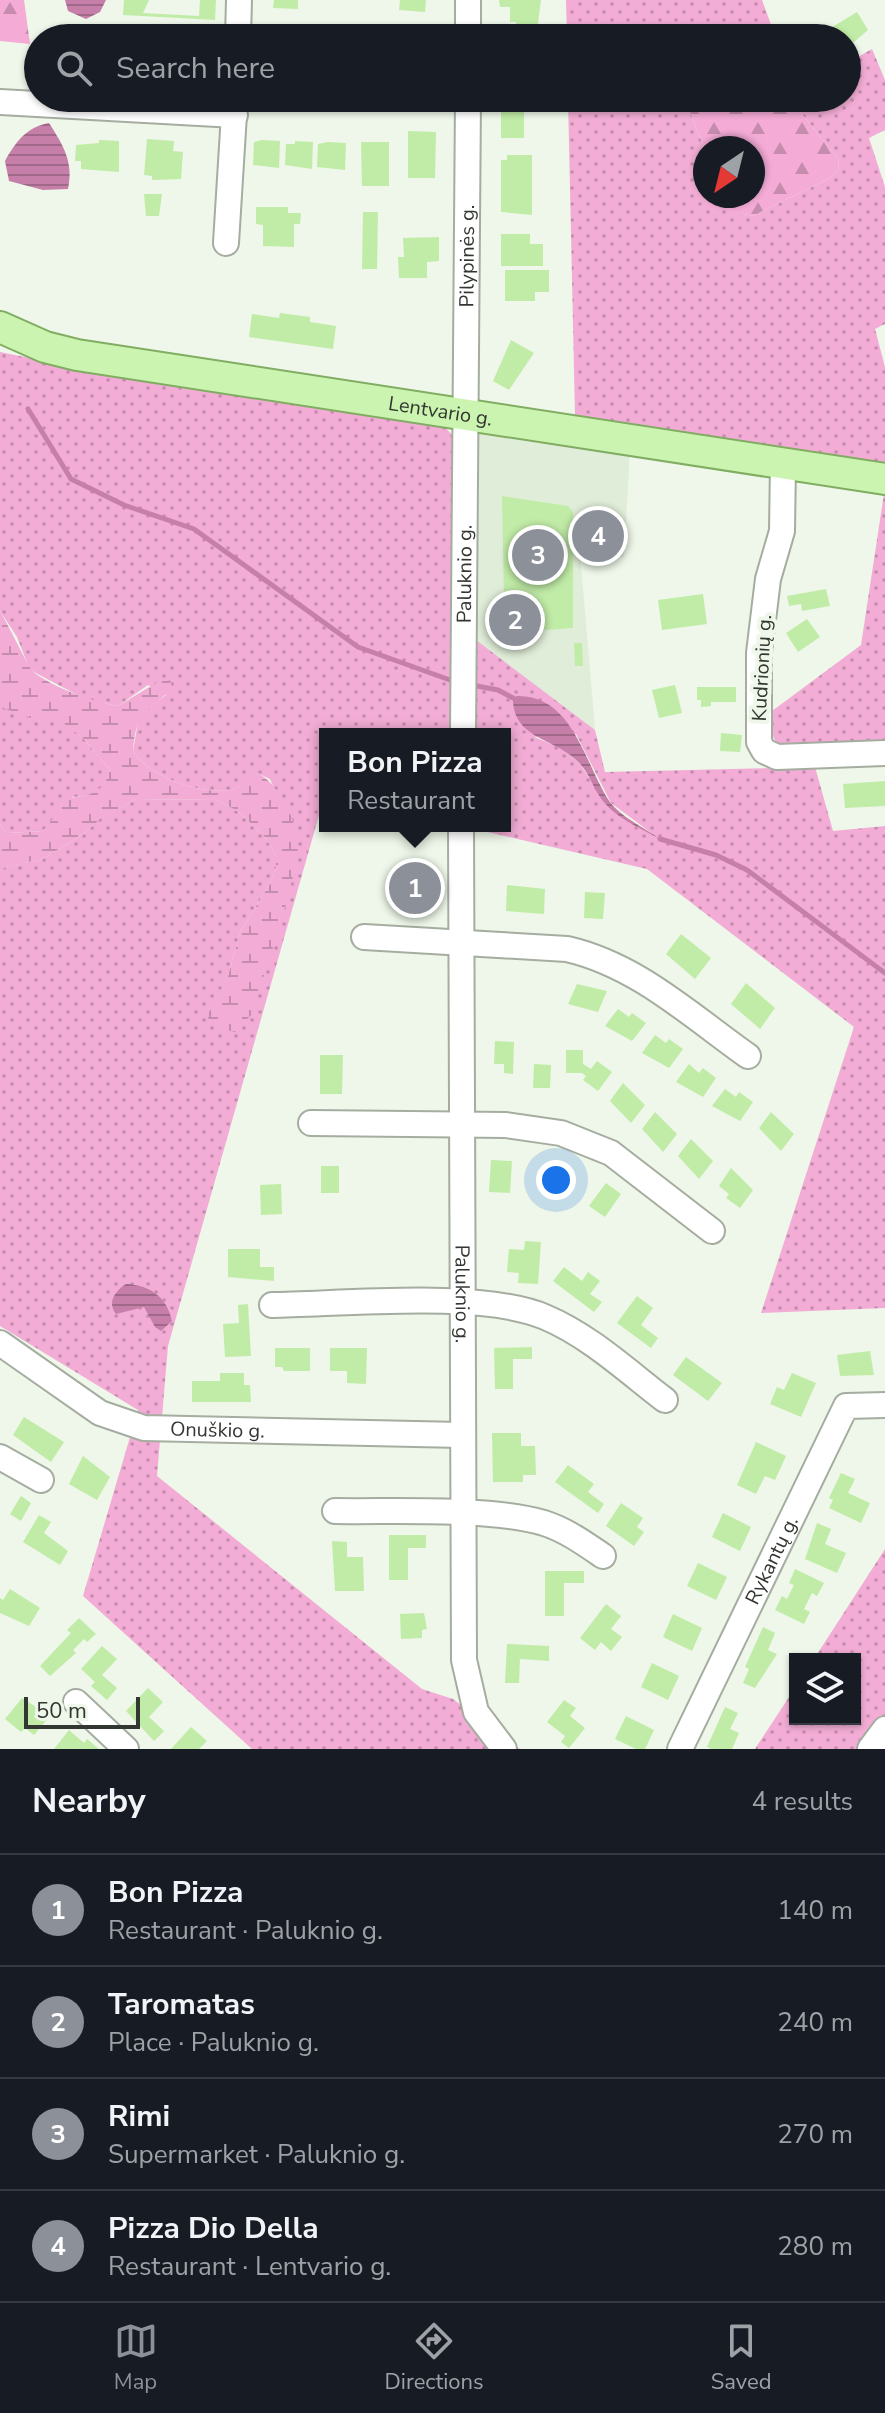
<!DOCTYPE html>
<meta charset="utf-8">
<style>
body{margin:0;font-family:"Nunito Sans",sans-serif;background:#20242c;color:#f1f3f6}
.controls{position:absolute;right:24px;bottom:24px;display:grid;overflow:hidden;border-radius:0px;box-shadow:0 2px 6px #0004}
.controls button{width:72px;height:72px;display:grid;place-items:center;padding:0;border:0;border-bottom:2px solid #363941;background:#171b24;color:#f1f3f6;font:40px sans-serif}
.compass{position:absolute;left:693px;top:136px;width:72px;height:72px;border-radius:50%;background:#171b24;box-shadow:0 2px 6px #0004;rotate:215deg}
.scale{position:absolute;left:24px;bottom:20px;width:116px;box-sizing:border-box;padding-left:8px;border:4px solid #333731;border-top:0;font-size:22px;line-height:28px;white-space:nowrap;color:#333731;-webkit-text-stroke:6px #eef7e9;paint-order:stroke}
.you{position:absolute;left:556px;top:1180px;width:28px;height:28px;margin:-20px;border:6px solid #fff;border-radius:50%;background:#1a73e8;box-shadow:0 0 0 12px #1a73e833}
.badge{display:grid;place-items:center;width:52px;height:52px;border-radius:50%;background:#8c9099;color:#fff;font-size:26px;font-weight:700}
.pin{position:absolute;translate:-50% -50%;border:4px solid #fff;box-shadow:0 2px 8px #0006}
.popup{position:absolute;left:319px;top:728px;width:192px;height:104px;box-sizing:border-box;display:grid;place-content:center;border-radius:0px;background:#171b24;filter:drop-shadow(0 2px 6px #0005);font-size:26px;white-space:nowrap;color:#9ea1a6}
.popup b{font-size:30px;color:#f1f3f6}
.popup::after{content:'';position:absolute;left:50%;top:100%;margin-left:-16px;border:16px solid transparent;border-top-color:#171b24}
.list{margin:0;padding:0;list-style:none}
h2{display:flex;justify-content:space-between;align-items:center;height:104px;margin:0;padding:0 32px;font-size:34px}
h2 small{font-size:26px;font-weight:400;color:#9ea1a6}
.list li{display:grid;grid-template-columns:52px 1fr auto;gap:24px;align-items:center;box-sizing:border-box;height:112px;padding:0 32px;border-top:2px solid #363941}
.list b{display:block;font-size:30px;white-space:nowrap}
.list p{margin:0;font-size:26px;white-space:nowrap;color:#9ea1a6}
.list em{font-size:26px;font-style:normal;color:#9ea1a6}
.icon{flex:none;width:44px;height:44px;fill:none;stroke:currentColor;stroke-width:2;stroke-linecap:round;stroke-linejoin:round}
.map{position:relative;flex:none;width:885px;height:1749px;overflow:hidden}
.search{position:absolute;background:#171b24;box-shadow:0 2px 6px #0004;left:24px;right:24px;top:24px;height:88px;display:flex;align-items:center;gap:20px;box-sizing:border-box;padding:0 28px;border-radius:44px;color:#9ea1a6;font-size:30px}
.sheet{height:552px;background:#171b24}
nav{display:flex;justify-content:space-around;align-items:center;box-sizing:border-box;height:112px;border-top:2px solid #363941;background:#171b24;font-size:22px;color:#9ea1a6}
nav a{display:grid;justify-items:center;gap:4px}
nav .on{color:#8c9099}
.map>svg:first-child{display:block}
</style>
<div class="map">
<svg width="885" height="1749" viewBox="0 0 885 1749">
<defs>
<pattern id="grass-dots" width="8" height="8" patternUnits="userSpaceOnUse" patternTransform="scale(2)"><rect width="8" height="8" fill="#f2acd5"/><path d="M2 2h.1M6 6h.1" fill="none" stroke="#c58dad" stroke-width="1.8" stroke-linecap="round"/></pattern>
<pattern id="forest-firs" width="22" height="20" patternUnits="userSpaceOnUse" patternTransform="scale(2)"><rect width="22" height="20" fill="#f4abd6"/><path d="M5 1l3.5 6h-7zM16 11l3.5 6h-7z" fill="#c68cae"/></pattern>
<pattern id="wetland-marsh" width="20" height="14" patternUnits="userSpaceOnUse" patternTransform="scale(2)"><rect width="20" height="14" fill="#f2acd5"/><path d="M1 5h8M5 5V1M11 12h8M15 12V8" fill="none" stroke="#c58dad"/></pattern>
<pattern id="water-rules" width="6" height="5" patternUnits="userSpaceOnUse" patternTransform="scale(2)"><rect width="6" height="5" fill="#c57fa8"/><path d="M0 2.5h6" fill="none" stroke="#a16989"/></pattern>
</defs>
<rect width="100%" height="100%" fill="#eef7e9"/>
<!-- built -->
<path fill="#e0edd8" d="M479 431 630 450 624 557 580 553 595 730 472 637 474 438Z"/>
<!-- grass -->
<g fill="url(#grass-dots)" fill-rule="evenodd">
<path d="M566 0H762L776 38H567Z"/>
<path d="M872 49 885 80V130L869 138 885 187V324L875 329 885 367V468L575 415 568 98H698L690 112 705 150V196H723L730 211 753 216 828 179 838 170 839 160 789 98H847V63Z"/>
<path d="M0 352 84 369 442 424 455 438 472 637 595 730 605 772 815 767 833 831 885 826V1308L761 1313 854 1027 647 869 462 826H505V734H325V794L168 1346 157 1476 422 1689 453 1699 520 1749H252L83 1596 138 1410 0 1326V871L5 867 43 859 85 833 99 819 136 799 217 800 239 812 266 838 276 856V867L270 884 240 932 228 976 207 1016 298 844 270 779 259 774C248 778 242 788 231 790 201 795 149 777 133 751L139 716 166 695 148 685 118 706 85 699 30 670 17 637 0 611ZM576 734 611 803 654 835 606 805 581 765 564 749 534 737Z"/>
<path d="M885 487V747L779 749 764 717 861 645Z"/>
<path d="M5 706 40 721 61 720 83 738 110 770C104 792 93 796 72 797L43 831 7 833 0 825V707Z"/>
<path d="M885 1549V1716L862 1749H755L795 1688V1719H855V1659H814Z"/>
</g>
<!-- forest -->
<g fill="url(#forest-firs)">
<path d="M0 0H24L30 44 0 41Z"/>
<path d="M698 98H789L839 160 838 170 828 179 753 216 729 211 723 196H753V148L705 150 690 112Z"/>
</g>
<!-- wetland -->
<path fill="url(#wetland-marsh)" d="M0 611C6 621 30 669 32 671 54 688 91 701 118 706L164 678 170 680 172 687C148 716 137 706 133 751 149 777 201 795 231 790 242 788 248 777 259 774 278 783 300 826 298 847 292 898 267 963 252 1014L235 1032 214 1027 207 1016 228 976 240 932 270 884 276 867V856L266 838 239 812 217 800 136 799 100 819 85 833 43 859 6 867 0 871V825L7 833 43 831 54 817 55 800C80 795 102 800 110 770L83 738 61 721H40L0 707Z"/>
<!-- water -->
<g fill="url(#water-rules)">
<path d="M65 0H106L100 12 86 19 68 11Z"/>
<path d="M49 123C63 145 74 162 68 189L43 190 9 181 5 161C16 141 27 127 49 123Z"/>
<path d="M517 696C574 695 585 766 610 802 621 817 645 828 660 839 640 828 612 816 600 797 593 787 589 774 581 765 559 738 515 741 513 701Z"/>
<path d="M126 1284C150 1285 167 1297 172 1321L161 1331 155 1327 144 1307 116 1314C107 1302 115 1291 126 1284Z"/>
</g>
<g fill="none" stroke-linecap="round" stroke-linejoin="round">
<!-- stream -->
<g stroke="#c57fa8" stroke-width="5">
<path d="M28 409 71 479 124 505 194 529 358 647 450 680"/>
<path d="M477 686 498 690 515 699"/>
<path d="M660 839 716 855 747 870 885 973"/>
</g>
</g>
<!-- building -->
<g fill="#c1eca7">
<path d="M124 0H149L143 13 199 16 200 0H216L215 20 123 15Z"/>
<path d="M274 0H298V9L273 8Z"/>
<path d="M400 0H426L425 12 399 10Z"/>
<path d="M499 0H541L537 30H545V38H500V32H516V22H510V7H500Z"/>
<path d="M857 12 868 30 847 48V38H814Z"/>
<path d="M266 27 301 29V38H266Z"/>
<path d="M388 29 437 30 436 38H388Z"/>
<path d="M360 98H408V104L360 102Z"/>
<rect x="501" y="98" width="23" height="40"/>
<path d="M408 131 436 132 435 178H408Z"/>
<path d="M147 139 174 141 173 151 183 152 181 179 152 180V176L144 175Z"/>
<path d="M99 140 119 141V172L81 169V161H75L76 145 99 143Z"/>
<path d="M262 140 280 141 279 168 253 165 254 142Z"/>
<path d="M295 141 313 142 312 169 285 165 286 144H295Z"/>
<path d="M328 142 346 143 345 170 317 167 318 144Z"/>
<path d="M361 142H389V186H362Z"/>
<path d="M507 155H532V215L501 212V160H507Z"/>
<path d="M144 194H162L159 216H146Z"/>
<path d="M256 207H288V213H301L300 224H294V247L263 246V225L256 224Z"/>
<path d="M363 212H378L377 269H362Z"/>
<path d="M501 234H530V244H543V266H501Z"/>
<path d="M439 237V261L427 262V278H399L398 257H404L403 238Z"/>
<path d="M505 270H549V292H535V301H505Z"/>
<path d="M280 313 310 317V322L336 326 333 349 249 337 252 314 279 318Z"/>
<path d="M511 340 534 353 509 390 493 381Z"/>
<path d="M502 496 568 506 573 512V628L546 630 504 598Z"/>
<path d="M826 589 830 606 802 611 801 604 789 606 787 596Z"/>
<path d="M703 594 707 624 662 630 658 600Z"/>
<path d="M807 619 820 637 798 652 786 633Z"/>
<path d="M574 643H582L583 666H575Z"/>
<path d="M675 685 682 713 659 718 652 690Z"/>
<path d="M697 687H736V702H711V706L701 707V700H697Z"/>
<path d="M721 733 742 735 740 752 720 751Z"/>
<path d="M885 781V806L845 808 843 784Z"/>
<path d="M408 872H422V904L407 903Z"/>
<path d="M507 885 545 889 544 914 506 911Z"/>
<path d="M585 892 605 893 603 919 584 918Z"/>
<path d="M681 934 711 958 695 979 666 954Z"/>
<path d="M746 983 775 1008 760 1029 731 1004Z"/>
<path d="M577 984 607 991 598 1012 568 1004Z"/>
<path d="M618 1009 629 1017 632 1013 646 1023 632 1041 605 1026Z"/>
<path d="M655 1035 666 1043 669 1039 683 1049 669 1068 642 1053Z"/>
<path d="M495 1041 514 1042 513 1074 504 1073V1064H494Z"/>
<path d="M566 1050H583V1064L591 1069 597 1061 612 1072 598 1091 583 1080 586 1076 582 1073H566Z"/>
<path d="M320 1055H343L342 1094H320Z"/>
<path d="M534 1064 551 1065 550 1088H533Z"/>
<path d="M689 1064 699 1073 703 1068 716 1078 703 1097 676 1082Z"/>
<path d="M623 1083 645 1105 631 1123 610 1101Z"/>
<path d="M725 1089 736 1097 739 1092 753 1102 740 1121 712 1106Z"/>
<path d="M655 1112 677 1134 663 1152 642 1129Z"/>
<path d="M771 1112 794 1134 781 1151 759 1128Z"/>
<path d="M691 1139 713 1161 699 1179 678 1156Z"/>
<path d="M491 1160 512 1161 510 1193 489 1192Z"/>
<rect x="321" y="1166" width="18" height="27"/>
<path d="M731 1168 753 1190 740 1208 726 1198 729 1194 719 1186Z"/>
<path d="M606 1183 621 1194 605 1217 589 1206Z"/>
<path d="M281 1184 282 1214 261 1215 260 1185Z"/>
<path d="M525 1241 541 1242 538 1284 518 1283 519 1273 507 1272 509 1249 524 1250Z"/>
<path d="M228 1249H260V1267H274V1281L228 1277Z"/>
<path d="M564 1267 582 1281 588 1272 600 1281 590 1294 602 1302 594 1312 553 1281Z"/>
<path d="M637 1296 653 1308 641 1325 658 1338 651 1348 617 1323Z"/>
<path d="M248 1304 251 1356 225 1357 223 1324 239 1323 238 1305Z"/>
<path d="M532 1347V1359H513V1389H495L494 1348Z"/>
<path d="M275 1348H310V1371H284L282 1367H275Z"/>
<path d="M330 1348H367L366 1384 347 1383V1371H330Z"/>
<path d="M870 1351 874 1375 840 1376 837 1355Z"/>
<path d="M686 1357 722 1383 708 1401 673 1375Z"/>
<path d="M220 1373H244V1385H250L251 1402H192V1381H220Z"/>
<path d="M792 1373 816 1383 801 1417 770 1404 777 1387 784 1390Z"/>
<path d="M24 1417 64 1442 51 1462 13 1435Z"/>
<path d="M492 1433H521V1446H535L536 1475H523V1482H493Z"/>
<path d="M756 1442 786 1456 775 1480 765 1476 756 1494 737 1485Z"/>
<path d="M83 1456 110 1477 97 1500 69 1484Z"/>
<path d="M568 1465 594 1484 588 1492 604 1504 598 1513 555 1482Z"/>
<path d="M841 1473 855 1479 848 1493 870 1503 861 1523 829 1508 833 1500 829 1498Z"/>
<path d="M21 1496 31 1503 21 1521 10 1514Z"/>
<path d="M621 1503 643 1518 637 1527 644 1532 634 1546 606 1526Z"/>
<path d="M723 1513 751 1527 740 1551 712 1537Z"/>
<path d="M39 1515 51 1522 44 1533 68 1551 60 1565 23 1542Z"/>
<path d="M817 1523 831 1529 825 1544 846 1553 837 1573 805 1559Z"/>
<path d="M389 1535H426V1548H408V1580H389Z"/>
<path d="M332 1541 347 1542V1557H363L364 1591H335Z"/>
<path d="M698 1563 727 1577 716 1600 687 1586Z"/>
<path d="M795 1569 824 1583 817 1596 812 1593 804 1609 810 1612 804 1624 775 1610 782 1596 787 1599 794 1585 789 1583Z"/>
<path d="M545 1571H584V1583H564V1616H545Z"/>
<path d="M10 1589 40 1608 29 1626 0 1613V1598L3 1600Z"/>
<path d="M606 1604 621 1616 611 1629 622 1637 611 1651 601 1642 595 1650 580 1638Z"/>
<path d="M424 1613 427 1629 422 1630V1638L401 1639 400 1614Z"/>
<path d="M673 1614 702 1628 692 1651 663 1637Z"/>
<path d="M79 1618 96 1634 87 1642 84 1639 73 1650 76 1653 50 1676 40 1666 71 1633 67 1630Z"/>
<path d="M763 1627 775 1633 768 1650 777 1654 755 1688 743 1683 749 1669 745 1667Z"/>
<path d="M507 1644 549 1646V1661L520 1659 519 1683H505Z"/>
<path d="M102 1646 117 1659 102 1675 117 1688 107 1700 91 1686 95 1682 81 1669Z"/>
<path d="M652 1663 679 1676 668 1700 641 1687Z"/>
<path d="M148 1688 163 1702 149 1717 164 1731 154 1741 126 1711Z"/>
<path d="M22 1698 50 1716 34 1735 25 1728 21 1732 5 1719Z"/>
<path d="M564 1700 576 1708 570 1716 585 1728 569 1748 561 1742 565 1736 547 1722Z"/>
<path d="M725 1707 738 1713 730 1729 739 1733 732 1749H712L707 1747Z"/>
<path d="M626 1716 654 1730 645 1749H636L615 1739Z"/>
<path d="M191 1727 207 1741 199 1749H171Z"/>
<path d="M69 1730 84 1743 87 1739 99 1749H54Z"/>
</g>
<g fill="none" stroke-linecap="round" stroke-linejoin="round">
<defs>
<g id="minor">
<path d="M238 38 239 0"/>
<path d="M468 38V0"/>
<path d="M0 102 235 115"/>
<path d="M226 243 235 98"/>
<path d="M783 463 782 531 768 579 759 653V742L764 751 777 757 885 753"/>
<path id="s1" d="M463 734 468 98"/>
<path id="s2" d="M461 826 464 1660 476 1712 504 1749"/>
<path d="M364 937 567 949C637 965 690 1015 748 1056"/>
<path d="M311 1123 506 1125 561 1133 611 1153 712 1231"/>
<path d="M272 1305C344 1304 482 1290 545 1317 590 1336 627 1371 665 1400"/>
<path id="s3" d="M0 1343 100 1413 144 1428 461 1435"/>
<path d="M0 1457 41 1480"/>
<path d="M335 1511C396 1512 487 1507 544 1523 566 1530 584 1543 603 1556"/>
<path d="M76 1702 126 1749"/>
<path id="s4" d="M680 1749 846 1406 885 1405"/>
<path d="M870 1749 885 1729"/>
</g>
<g id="major">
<path id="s5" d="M0 327 45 347 77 355 885 479"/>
</g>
</defs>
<!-- minor casing -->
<use href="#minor" stroke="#a4ada0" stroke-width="28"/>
<!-- major casing -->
<use href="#major" stroke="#80ad62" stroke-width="34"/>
<!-- minor -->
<use href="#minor" stroke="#fff" stroke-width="24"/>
<!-- major -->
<use href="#major" stroke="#cbf4b1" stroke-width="30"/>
</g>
<g text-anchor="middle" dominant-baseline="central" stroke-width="8" stroke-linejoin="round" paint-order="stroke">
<!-- street labels -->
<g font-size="20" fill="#333731" stroke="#eef7e9">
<text stroke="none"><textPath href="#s1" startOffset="478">Pilypinės g.</textPath></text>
<text stroke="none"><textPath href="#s5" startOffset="450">Lentvario g.</textPath></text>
<text stroke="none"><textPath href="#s1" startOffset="160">Paluknio g.</textPath></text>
<text transform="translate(762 668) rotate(-87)">Kudrionių g.</text>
<text stroke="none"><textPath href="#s2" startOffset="468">Paluknio g.</textPath></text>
<text stroke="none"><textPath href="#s3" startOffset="242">Onuškio g.</textPath></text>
<text stroke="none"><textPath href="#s4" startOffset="210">Rykantų g.</textPath></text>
</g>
</g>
</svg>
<div class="controls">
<button><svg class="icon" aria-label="layers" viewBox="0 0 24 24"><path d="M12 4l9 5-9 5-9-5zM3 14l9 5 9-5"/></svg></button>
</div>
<svg class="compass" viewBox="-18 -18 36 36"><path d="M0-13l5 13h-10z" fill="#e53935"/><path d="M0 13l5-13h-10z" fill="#9ea1a6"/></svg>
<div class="scale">50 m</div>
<div class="you"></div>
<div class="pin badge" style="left:415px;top:888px">1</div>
<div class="popup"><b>Bon Pizza</b>Restaurant</div>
<div class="pin badge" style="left:515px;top:620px">2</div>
<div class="pin badge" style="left:538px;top:555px">3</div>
<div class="pin badge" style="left:598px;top:536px">4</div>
<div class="search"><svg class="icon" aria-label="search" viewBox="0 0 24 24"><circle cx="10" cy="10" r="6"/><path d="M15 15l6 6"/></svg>Search here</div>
</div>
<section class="sheet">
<h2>Nearby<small>4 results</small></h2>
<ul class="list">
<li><span class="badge">1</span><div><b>Bon Pizza</b><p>Restaurant · Paluknio g.</p></div><em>140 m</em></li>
<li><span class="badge">2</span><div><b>Taromatas</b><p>Place · Paluknio g.</p></div><em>240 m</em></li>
<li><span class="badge">3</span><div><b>Rimi</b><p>Supermarket · Paluknio g.</p></div><em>270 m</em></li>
<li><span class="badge">4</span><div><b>Pizza Dio Della</b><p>Restaurant · Lentvario g.</p></div><em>280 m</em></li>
</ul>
</section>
<nav>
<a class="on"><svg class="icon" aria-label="map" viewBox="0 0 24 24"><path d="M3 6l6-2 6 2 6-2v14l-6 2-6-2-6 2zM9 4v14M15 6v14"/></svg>Map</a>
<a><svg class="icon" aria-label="directions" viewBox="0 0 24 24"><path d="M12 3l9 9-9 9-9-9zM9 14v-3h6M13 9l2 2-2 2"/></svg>Directions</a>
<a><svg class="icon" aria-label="saved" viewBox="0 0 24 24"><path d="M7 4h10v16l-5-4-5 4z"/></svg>Saved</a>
</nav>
